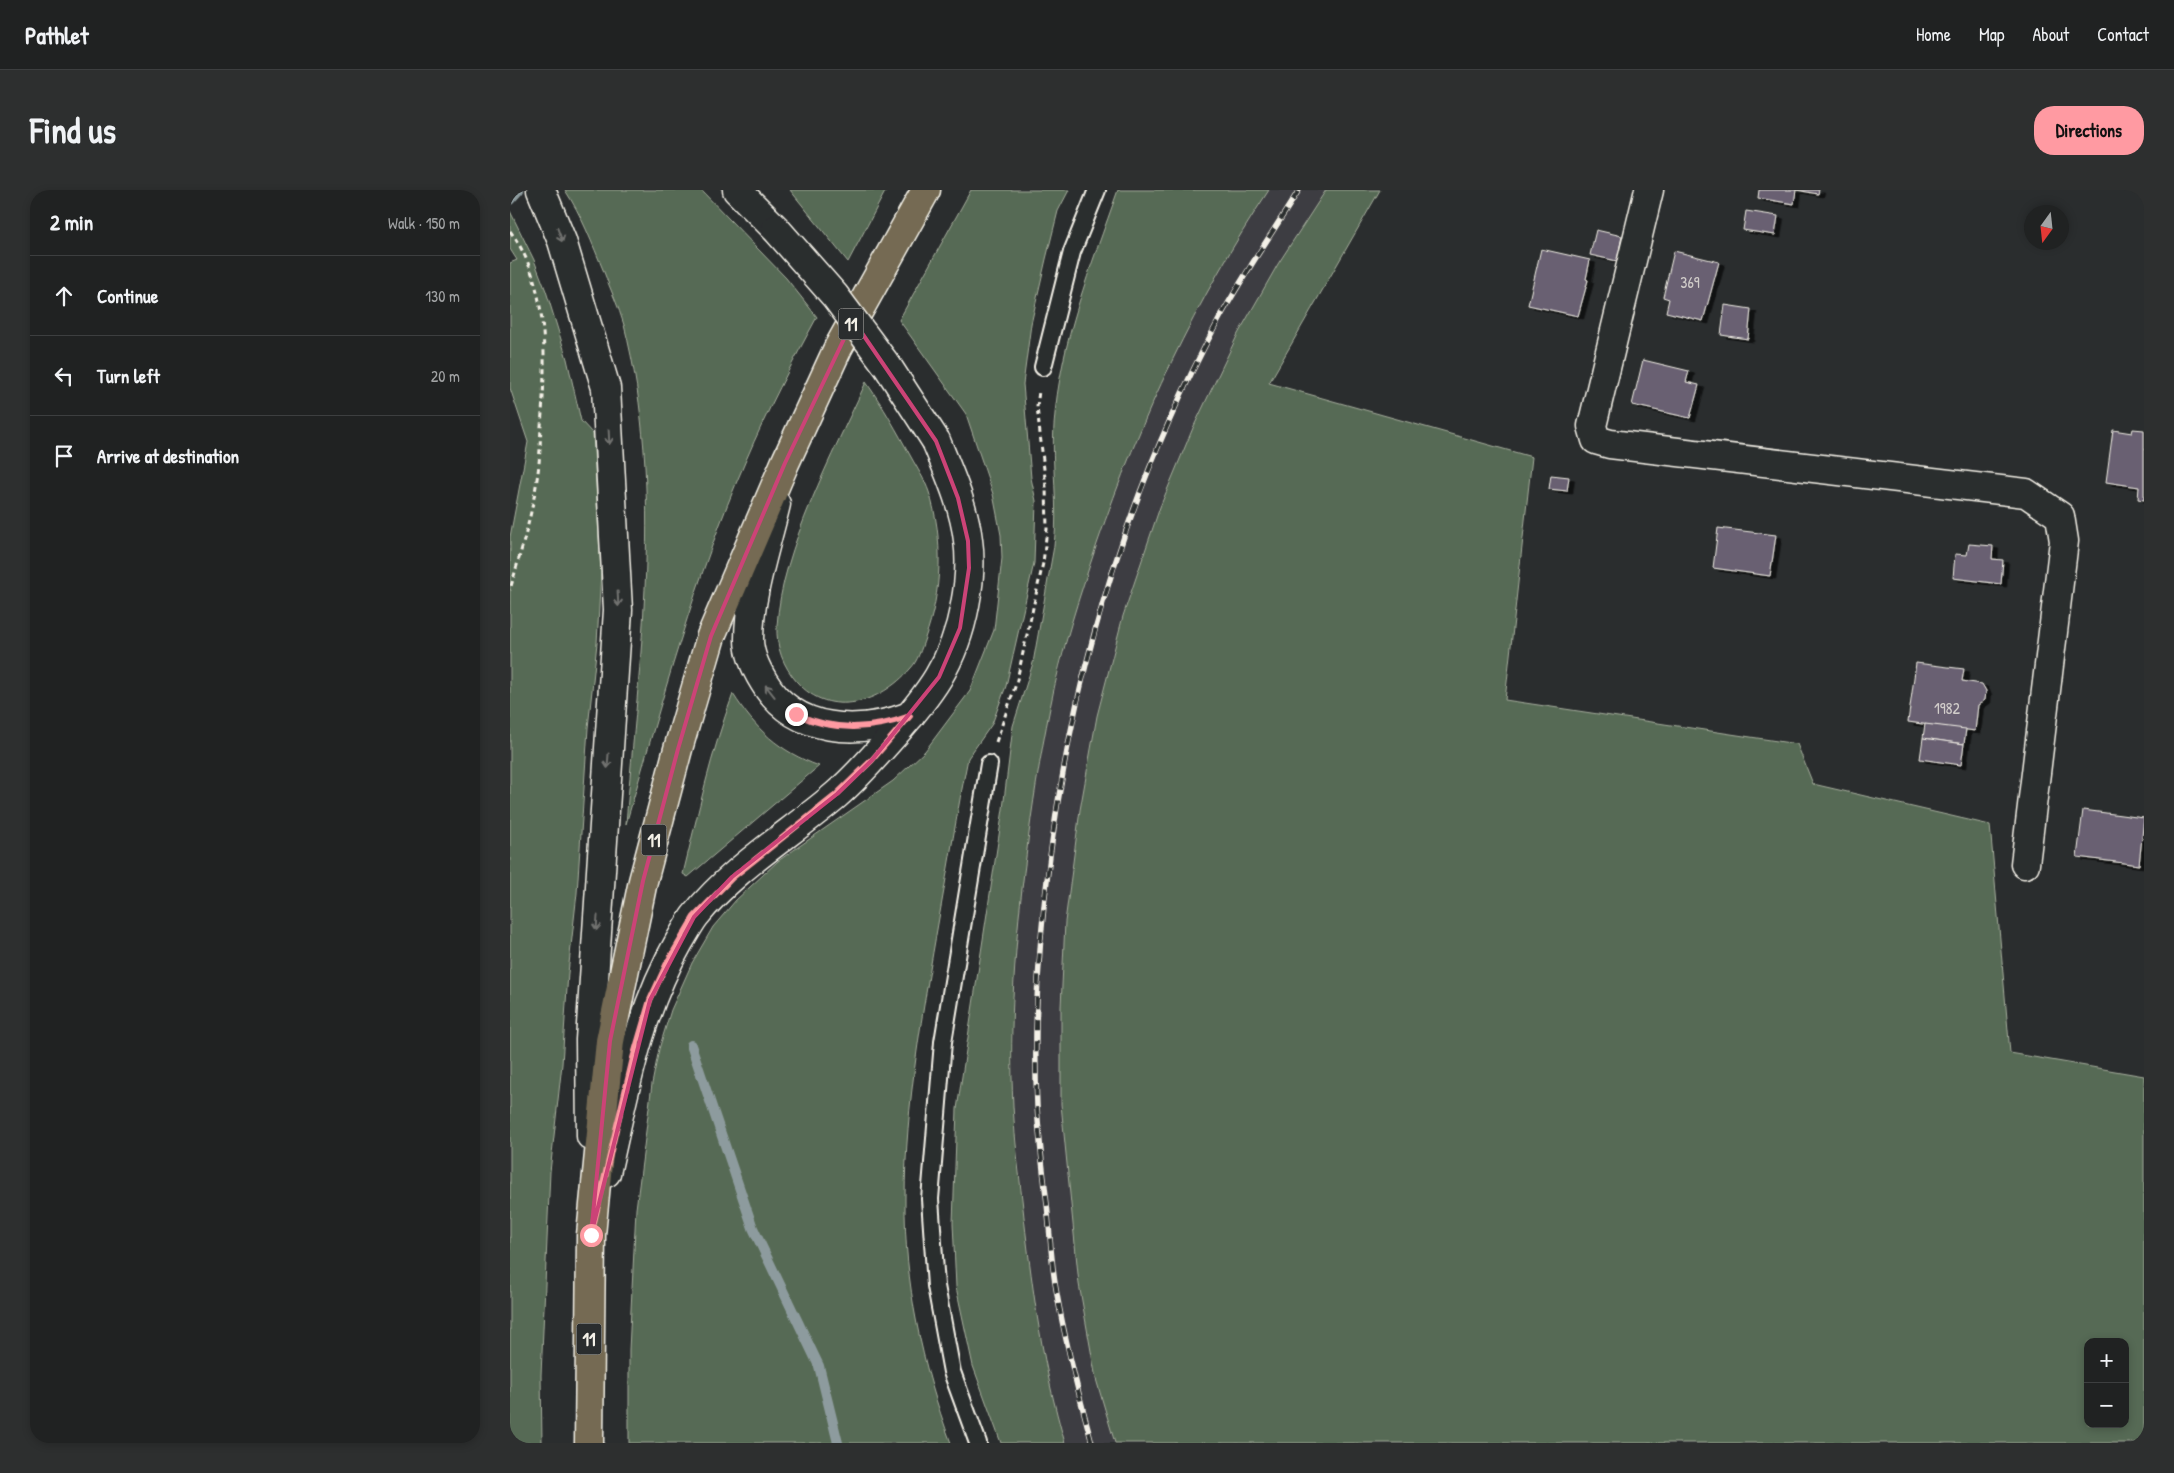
<!DOCTYPE html>
<meta charset="utf-8">
<style>
body{margin:0;font-family:"Patrick Hand",sans-serif;background:#2d2f2f;color:#f1f3f6}
.controls{position:absolute;right:15px;bottom:15px;display:grid;overflow:hidden;border-radius:10px;box-shadow:0 2px 8px #0003}
.controls button{width:45px;height:45px;display:grid;place-items:center;padding:0;border:0;border-bottom:1px solid #3d3f40;background:#202222;color:#f1f3f6;font:25px sans-serif}
.compass{position:absolute;left:1514px;top:15px;width:45px;height:45px;border-radius:50%;background:#202222;box-shadow:0 2px 8px #0003;rotate:195deg}
.stop{position:absolute;width:15px;height:15px;margin:-11px;border:4px solid #ff9aa2;border-radius:50%;background:#fff}
.stop.end{background:#ff9aa2;border-color:#fff;box-shadow:0 1px 5px #0008}
.list{margin:0;padding:0;list-style:none}
h2{display:flex;justify-content:space-between;align-items:center;height:65px;margin:0;padding:0 20px;font-size:21px}
h2 small{font-size:16px;font-weight:400;color:#a2a4a5}
.list li{display:grid;grid-template-columns:32px 1fr auto;gap:15px;align-items:center;box-sizing:border-box;height:80px;padding:0 20px;border-top:1px solid #3d3f40}
.list b{display:block;font-size:19px;white-space:nowrap}
.list em{font-size:16px;font-style:normal;color:#a2a4a5}
.icon{flex:none;width:28px;height:28px;fill:none;stroke:currentColor;stroke-width:2;stroke-linecap:round;stroke-linejoin:round}
.map{position:relative;flex:none;width:1634px;height:1253px;overflow:hidden;border-radius:20px}
header{display:flex;align-items:center;gap:30px;box-sizing:border-box;height:70px;padding:0 25px;background:#202222;border-bottom:1px solid #3d3f40}
header strong{font-size:24px}
nav{display:flex;gap:28px;margin-inline-start:auto;font-size:18px}
.intro{display:flex;align-items:center;justify-content:space-between;box-sizing:border-box;height:120px;padding:0 30px}
h1{margin:0;font-size:35px}
.button{padding:12px 22px;border-radius:20px;background:#ff9aa2;color:#111;font-size:18px;font-weight:700}
main{display:flex;gap:30px;padding:0 30px}
aside{flex:1;background:#202222;border-radius:20px;box-shadow:0 2px 8px #0003}
.map>svg:first-child{display:block}
</style>
<header>
<strong>Pathlet</strong>
<nav><a>Home</a><a>Map</a><a>About</a><a>Contact</a></nav>
</header>
<div class="intro"><h1>Find us</h1><a class="button">Directions</a></div>
<main>
<aside>
<h2>2 min<small>Walk · 150 m</small></h2>
<ul class="list">
<li><svg class="icon" aria-label="ahead" viewBox="0 0 24 24"><path d="M12 20V5M6 11l6-6 6 6"/></svg><div><b>Continue</b></div><em>130 m</em></li>
<li><svg class="icon" aria-label="left" viewBox="0 0 24 24"><path d="M17 20v-9H6M10 6l-5 5 5 5"/></svg><div><b>Turn left</b></div><em>20 m</em></li>
<li><svg class="icon" aria-label="arrive" viewBox="0 0 24 24"><path d="M6 21V4h12l-3 4 3 4H6"/></svg><div><b>Arrive at destination</b></div></li>
</ul>
</aside>
<div class="map">
<svg width="1634" height="1253" viewBox="0 0 1634 1253">
<defs>
<filter id="shadow"><feDropShadow dx="5.5" dy="3" stdDeviation="0" flood-color="#0009"/></filter>
</defs>
<rect width="100%" height="100%" fill="#2a2d2e"/>
<filter id="ink" filterUnits="userSpaceOnUse"><feTurbulence type="fractalNoise" baseFrequency=".02" numOctaves="2"/><feDisplacementMap in="SourceGraphic" scale="10" xChannelSelector="R" yChannelSelector="G"/><feConvolveMatrix kernelMatrix="1 2 1 2 8 2 1 2 1" color-interpolation-filters="sRGB"/></filter>
<g filter="url(#ink)">
<!-- built -->
<path fill="#3d3d42" d="M759 0H816L768 74 728 144 683 238 650 317 613 426 587 526 570 620 555 732 551 817V914L569 1094 586 1189 605 1253H555L540 1200 522 1101 503 916V816L508 728 523 612 540 516 567 412 606 300 639 218 685 122 727 49Z"/>
<!-- green -->
<g fill="#576a54" stroke="#a6ae9e" fill-rule="evenodd">
<path d="M55 0H191L276 88 307 127C282 173 257 221 236 270 185 387 152 512 116 634 129 468 156 299 114 135 109 117 100 99 94 82 82 53 72 26 55 0Z"/>
<path d="M280 0H376L338 72Z"/>
<path d="M461 0H559L548 21 536 69 521 134 513 194 521 288 526 311 524 373 496 496 482 534 458 568C447 621 439 674 429 728 413 820 395 915 395 1009 394 1092 412 1176 441 1253H119V1160L126 1019 142 894 149 859 161 820 182 773 203 737 226 710 268 671 383 591 415 561 460 501 484 440 492 368 491 345 483 304 456 224 389 130Z"/>
<path d="M608 0H759C686 110 630 229 587 354 569 407 551 462 540 518 530 567 522 617 516 667 505 749 499 833 503 916 505 953 510 990 514 1027 523 1105 533 1178 555 1253H491L463 1176 446 1097 443 1033 447 919 493 619 503 536 523 473 544 356C549 316 541 275 544 235 550 152 581 77 608 0Z"/>
<path d="M816 0H870L759 193 1022 267 995 510 1287 554 1303 594 1480 635 1500 863 1634 886V1253H605L586 1189 569 1094 551 914V817L555 732 570 620 587 526 613 426 650 317 683 238 728 144 768 74ZM1578 1152H1615V1234H1578Z"/>
<path d="M0 21 24 70 36 101 57 169 71 231 83 244 91 381 87 453 78 538 67 703 58 783 52 874 40 982 31 1185 32 1253H0V347L18 252 0 198V73L7 70 0 59Z"/>
<path d="M356 192C373 216 387 241 401 267 407 278 415 290 419 302 434 349 432 402 415 448 411 459 408 471 400 479 371 513 320 529 287 492 273 476 266 457 267 436 271 360 324 262 356 192Z"/>
<path d="M223 504C246 540 269 561 309 576L178 687 173 684C188 623 201 563 223 504Z"/>
</g>
<g fill="none" stroke-linecap="round" stroke-linejoin="round">
<!-- stream -->
<g stroke="#8d9b9e" stroke-width="10">
<path d="M0 10 9 0"/>
<path d="M181 855 243 1038 309 1176 328 1253"/>
</g>
</g>
<!-- building -->
<g fill="#696172" stroke="#f4f1e8" filter="url(#shadow)">
<path d="M1249 0H1286L1284 14 1248 8Z"/>
<path d="M1286 0H1309L1308 4Z"/>
<path d="M1236 21 1268 26 1265 45 1233 40Z"/>
<path d="M1086 40 1112 46 1107 71 1080 65Z"/>
<path d="M1031 59 1080 70 1076 89 1078 90 1068 126 1018 115Z"/>
<path d="M1164 61 1209 72 1193 131 1156 122 1159 109 1153 107Z"/>
<path d="M1215 115 1241 119 1238 149 1211 145Z"/>
<path d="M1133 170 1179 181 1176 192 1189 195 1180 228 1122 215Z"/>
<path d="M1623 239 1634 240V310L1628 309 1629 297 1596 292 1603 240 1622 243Z"/>
<path d="M1041 285 1059 287 1057 301 1039 299Z"/>
<path d="M1208 338 1266 345 1260 386 1203 378Z"/>
<path d="M1459 354 1483 356 1482 369 1493 370 1491 394 1443 388 1445 364 1457 365Z"/>
<path d="M1406 473 1454 479 1452 491 1472 494 1476 501 1475 510 1468 515 1465 541 1398 532Z"/>
<path d="M1415 534 1456 539 1454 554 1413 548Z"/>
<path d="M1413 548 1454 554 1451 575 1410 569Z"/>
<path d="M1573 620 1634 628 1629 675 1567 667Z"/>
</g>
<g fill="none" stroke-linecap="round" stroke-linejoin="round">
<defs>
<g id="lane">
<path d="M533 177 562 62 587 0"/>
<path d="M468 1253 442 1182 426 1096 420 1009 433 852 479 574"/>
</g>
<path id="street" d="M1139 0 1082 236 1086 250 1100 254 1516 303 1550 326 1554 351 1515 674"/>
<g id="secondary">
<path d="M31 0 52 51 96 198 108 420 80 850 81 946"/>
<path d="M227 0 266 39"/>
<path d="M266 314C256 356 239 406 239 449 239 464 246 479 254 492 285 544 349 545 400 526"/>
<path d="M96 983C114 904 128 823 169 752 174 744 179 734 185 726 223 678 279 645 326 605 346 588 363 568 380 549 419 505 444 474 455 415 459 394 461 371 458 350 454 316 439 283 426 251"/>
</g>
<path id="primary" d="M79 1253 81 1045 100 851 133 691 168 559 201 446 275 273 328 158 416 0"/>
</defs>
<!-- lane casing -->
<use href="#lane" stroke="#f4f1e8" stroke-width="20"/>
<!-- street casing -->
<use href="#street" stroke="#f4f1e8" stroke-width="31"/>
<!-- secondary casing -->
<use href="#secondary" stroke="#f4f1e8" stroke-width="31"/>
<!-- primary casing -->
<use href="#primary" stroke="#f4f1e8" stroke-width="31"/>
<!-- path -->
<g stroke="#f4f1e8" stroke-width="3" stroke-dasharray="5 4" stroke-linecap="butt">
<path d="M0 41C40 94 36 173 31 236 30 254 30 272 27 289 22 326 10 364 0 400"/>
<path d="M486 552 506 494 533 373 537 339 536 297 527 217 529 201"/>
</g>
<!-- lane -->
<use href="#lane" stroke="#2a2d2e" stroke-width="16"/>
<!-- street -->
<use href="#street" stroke="#2a2d2e" stroke-width="28"/>
<!-- secondary -->
<use href="#secondary" stroke="#2a2d2e" stroke-width="28"/>
<!-- primary -->
<use href="#primary" stroke="#746b52" stroke-width="28"/>
<defs>
<path id="rail" d="M582 1253C568 1202 555 1151 546 1099 541 1071 540 1042 537 1014 533 981 529 948 527 916 523 832 529 748 540 666 564 481 618 300 706 135 731 88 761 45 789 0"/>
</defs>
<!-- rail casing -->
<use href="#rail" stroke="#f4f1e8" stroke-width="5.5"/>
<!-- rail -->
<use href="#rail" stroke="#2a2d2e" stroke-width="4" stroke-dasharray="11" stroke-linecap="butt"/>
<defs>
<path id="secondary-bridge" d="M266 39 325 106 378 177 426 251"/>
</defs>
<!-- secondary-bridge casing -->
<use href="#secondary-bridge" stroke="#f4f1e8" stroke-width="31" stroke-linecap="butt"/>
<!-- secondary-bridge -->
<use href="#secondary-bridge" stroke="#2a2d2e" stroke-width="28"/>
</g>
<!-- one-way arrows -->
<defs><path id="oneway-shaft" d="M-6 0H5M1.5-3L5.5 0L1.5 3" fill="none" stroke-width="1.6" stroke-linecap="round" stroke-linejoin="round" transform="scale(1.25)"/></defs>
<g stroke="#71726f">
<use href="#oneway-shaft" transform="translate(50 45) rotate(69)"/>
<use href="#oneway-shaft" transform="translate(99 247) rotate(87)"/>
<use href="#oneway-shaft" transform="translate(108 409) rotate(87)"/>
<use href="#oneway-shaft" transform="translate(260 501) rotate(-128)"/>
<use href="#oneway-shaft" transform="translate(98 571) rotate(94)"/>
<use href="#oneway-shaft" transform="translate(87 733) rotate(94)"/>
</g>
</g>
<g fill="none" stroke-linecap="round" stroke-linejoin="round" filter="url(#ink)">
<!-- route -->
<path stroke="#ff9aa2" stroke-width="6" d="M81 1045 123 868 140 810 157 773 184 727 222 688 327 604 362 570 400 526C362 540 324 542 286 524"/>
</g>
<!-- marked area -->
<path fill="none" stroke="#cc4377" stroke-width="4" stroke-linejoin="round" d="M343 130 426 251 448 308 458 351 459 378 450 438 429 487 362 570 327 604 222 687 184 727 140 810 81 1045 100 851 133 691 168 559 201 446 275 273Z"/>
<g text-anchor="middle" dominant-baseline="central" stroke-width="5" stroke-linejoin="round" paint-order="stroke">
<!-- number labels -->
<g font-size="16" fill="#d1cdca">
<text x="1180" y="92">369</text>
<text x="1437" y="518">1982</text>
</g>
<!-- shield labels -->
<g fill="#2a2d2e" stroke="#b7b6b0" stroke-width="1">
<rect x="328.5" y="118.5" width="25" height="31" rx="4"/>
<rect x="131.5" y="634.5" width="25" height="31" rx="4"/>
<rect x="66.5" y="1133.5" width="25" height="31" rx="4"/>
</g>
<g font-size="18" font-weight="bold" fill="#f4f1e8">
<text x="341" y="134">11</text>
<text x="144" y="650">11</text>
<text x="79" y="1149">11</text>
</g>
</g>
</svg>
<div class="controls">
<button>+</button>
<button>−</button>
</div>
<svg class="compass" viewBox="-18 -18 36 36"><path d="M0-13l5 13h-10z" fill="#e53935"/><path d="M0 13l5-13h-10z" fill="#a2a4a5"/></svg>
<div class="stop" style="left:81px;top:1045px"></div>
<div class="stop end" style="left:286px;top:524px"></div>
</div>
</main>
